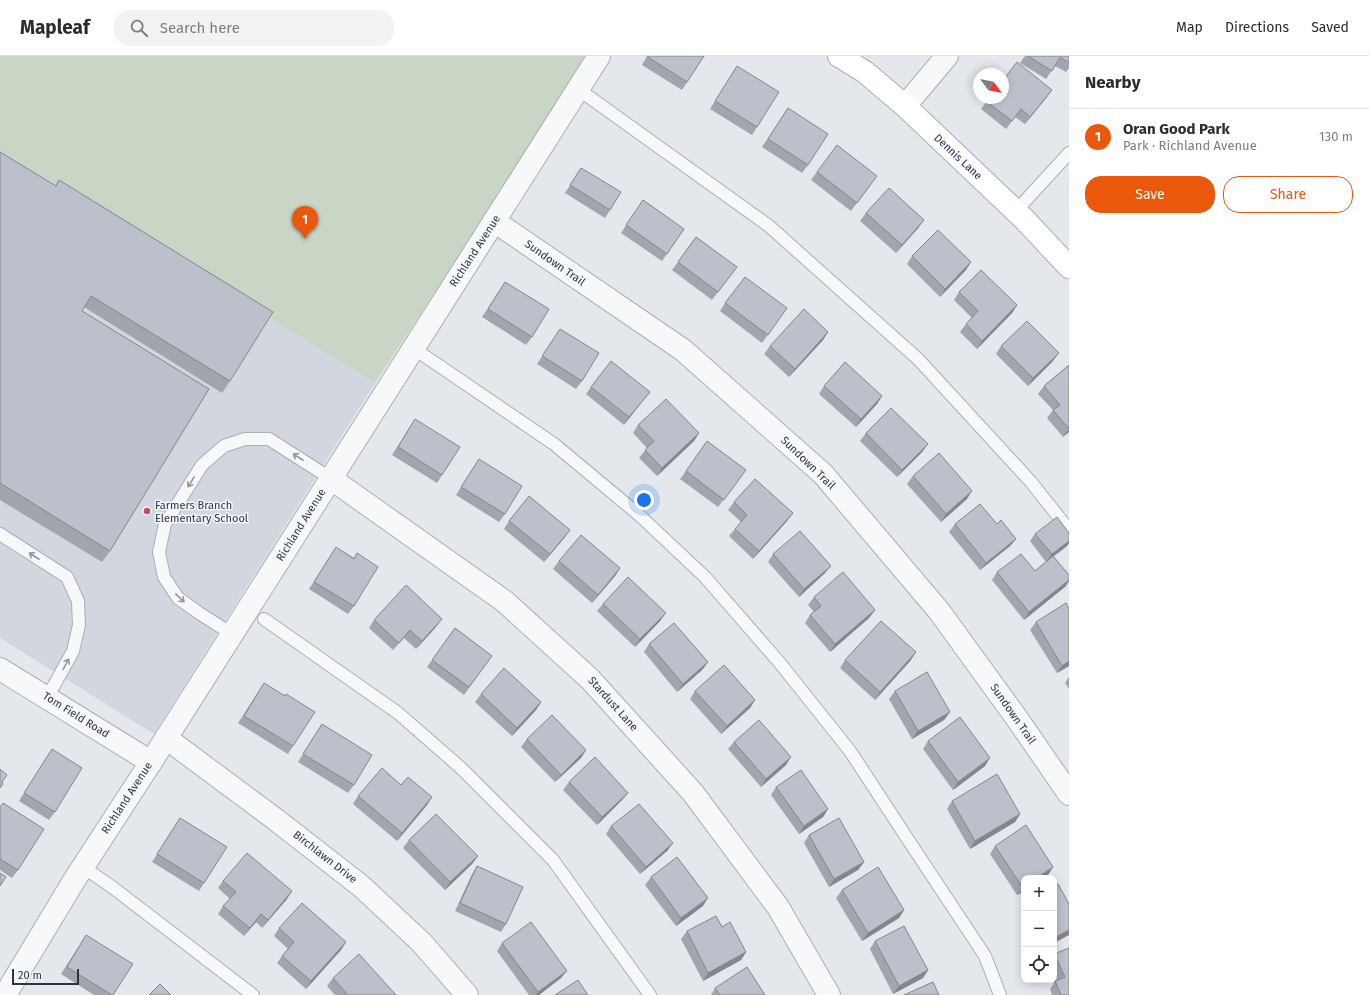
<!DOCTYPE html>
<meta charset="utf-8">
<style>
body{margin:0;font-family:"Fira Sans",sans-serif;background:#f2f2f3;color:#2b2b33}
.controls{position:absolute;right:12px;bottom:12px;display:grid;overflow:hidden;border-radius:8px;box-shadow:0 2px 10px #0003}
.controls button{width:36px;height:36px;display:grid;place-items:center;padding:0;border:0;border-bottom:1px solid #e1e1e2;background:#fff;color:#2b2b33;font:20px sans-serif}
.compass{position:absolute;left:973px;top:12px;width:36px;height:36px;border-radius:50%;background:#fff;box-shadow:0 2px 10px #0003;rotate:122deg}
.scale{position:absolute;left:12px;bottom:10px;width:67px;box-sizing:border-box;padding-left:4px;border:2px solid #2b3445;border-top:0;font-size:11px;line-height:14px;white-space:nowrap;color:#2b3445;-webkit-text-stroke:3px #f4f6f9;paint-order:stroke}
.you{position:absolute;left:644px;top:444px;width:14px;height:14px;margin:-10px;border:3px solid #fff;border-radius:50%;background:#1a73e8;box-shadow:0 0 0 6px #1a73e833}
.badge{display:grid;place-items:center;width:26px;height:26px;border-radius:50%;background:#ea580c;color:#fff;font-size:13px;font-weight:700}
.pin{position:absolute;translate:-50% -33px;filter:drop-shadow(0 1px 2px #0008)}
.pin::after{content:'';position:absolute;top:21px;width:14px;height:12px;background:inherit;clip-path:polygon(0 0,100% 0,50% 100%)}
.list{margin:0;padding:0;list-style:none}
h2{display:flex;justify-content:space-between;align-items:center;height:52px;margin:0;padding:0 16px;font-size:17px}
h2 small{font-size:13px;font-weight:400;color:#7c7c81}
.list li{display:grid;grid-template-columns:26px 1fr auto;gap:12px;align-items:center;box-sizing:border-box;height:56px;padding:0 16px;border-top:1px solid #e1e1e2}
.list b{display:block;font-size:15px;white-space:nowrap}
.list p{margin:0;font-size:13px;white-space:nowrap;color:#7c7c81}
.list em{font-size:13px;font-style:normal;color:#7c7c81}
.actions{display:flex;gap:8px;padding:12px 16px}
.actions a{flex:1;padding:9px 0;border:1px solid #ea580c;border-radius:16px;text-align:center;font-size:14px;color:#ea580c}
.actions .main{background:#ea580c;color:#fff}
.icon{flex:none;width:22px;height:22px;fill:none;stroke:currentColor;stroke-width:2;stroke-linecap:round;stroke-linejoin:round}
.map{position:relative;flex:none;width:1069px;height:939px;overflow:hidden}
header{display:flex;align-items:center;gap:24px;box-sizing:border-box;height:56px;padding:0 20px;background:#fff;border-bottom:1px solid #e1e1e2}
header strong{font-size:19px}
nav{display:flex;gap:22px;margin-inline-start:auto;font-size:14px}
.search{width:280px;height:36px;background:#f2f2f3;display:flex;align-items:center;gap:10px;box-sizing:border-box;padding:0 14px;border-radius:16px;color:#7c7c81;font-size:15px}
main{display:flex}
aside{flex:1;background:#fff}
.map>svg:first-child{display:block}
</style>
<header>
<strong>Mapleaf</strong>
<div class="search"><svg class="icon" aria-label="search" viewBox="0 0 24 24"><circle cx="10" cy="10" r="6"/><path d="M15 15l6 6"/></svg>Search here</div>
<nav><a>Map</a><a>Directions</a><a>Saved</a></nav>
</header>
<main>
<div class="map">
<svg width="1069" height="939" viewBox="0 0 1069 939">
<rect width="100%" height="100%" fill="#e4e7ec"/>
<!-- built -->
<path fill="#d2d6de" d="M0 98 375 327 154 678 0 582Z"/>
<!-- green -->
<path fill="#c9d6c5" d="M0 0H591L375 327 0 98Z"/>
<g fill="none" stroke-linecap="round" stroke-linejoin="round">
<defs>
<g id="lane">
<path d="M578 33 769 170 918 303 1031 426 1069 474"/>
<path d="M1016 155 1069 97"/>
<path d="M413 292 554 388 638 458 705 521 779 606 850 695 907 782 985 900 1000 939"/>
<path d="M0 478 67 521 78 545 79 569 73 595 47 642"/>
<path d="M264 563 398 657 461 712 553 804 650 939"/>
<path d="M232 578 199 557 178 542 164 521 159 496 165 468 202 409 224 390 245 383H269L330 422"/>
<path d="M83 811 112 831 253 939"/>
</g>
<g id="street">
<path d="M905 50 947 0"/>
<path d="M494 165 683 294 823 418 939 555 1018 664 1069 738"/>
<path d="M330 422 504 545 590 623 693 737 778 851 829 939"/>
<path d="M0 613 151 706"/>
<path d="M166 682 275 763 361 830 422 887 467 939"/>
<path d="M5 939 75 823 151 706 599 0"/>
</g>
<path id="secondary" d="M839 0 865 16 905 50 1024 163 1069 211"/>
</defs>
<!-- lane casing -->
<use href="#lane" stroke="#a9aeb7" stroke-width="14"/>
<!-- street casing -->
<use href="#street" stroke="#a9aeb7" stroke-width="24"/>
<!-- secondary casing -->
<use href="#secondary" stroke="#a9aeb7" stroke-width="24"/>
<!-- lane -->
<use href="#lane" stroke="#f7f8fa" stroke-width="12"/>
<!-- street -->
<use href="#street" stroke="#f7f8fa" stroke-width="22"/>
<!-- secondary -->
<use href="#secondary" stroke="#fff" stroke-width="22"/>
</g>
<!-- wall -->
<g fill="#a1a5ae">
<path d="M647 0H704L682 34 642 9Z"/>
<path d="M1025 0H1069V12L1066 16 1055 10 1046 23 1020 7Z"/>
<path d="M737 10 757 71 752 79 710 53Z"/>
<path d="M1052 34 1046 42 1025 68 1015 61 1006 73 981 53 989 42Z"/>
<path d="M788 52 808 109 802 117 762 91Z"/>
<path d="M0 96 55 130 59 124 230 325 222 337 84 251 82 255 110 495 102 506 0 444Z"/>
<path d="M581 112 610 154 605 162 565 137Z"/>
<path d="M817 116 872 127 851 155 811 124Z"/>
<path d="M643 144 684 173 662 205 621 177Z"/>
<path d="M866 157 919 171 896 197 860 165Z"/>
<path d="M696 181 737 211 712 244 672 214Z"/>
<path d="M912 200 966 214 940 241 907 208Z"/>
<path d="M505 226 532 281 526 289 482 261Z"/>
<path d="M959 236 1017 249 1012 257 977 293 960 276 966 268 972 262 954 244Z"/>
<path d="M725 247 787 252 762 287 720 255Z"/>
<path d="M560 273 582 325 576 333 537 308Z"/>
<path d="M828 276 823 284 789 321 764 298 770 290Z"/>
<path d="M1001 290 1053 305 1028 330 996 298Z"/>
<path d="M1069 309V376L1063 381 1047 362 1053 354 1038 338 1044 330Z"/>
<path d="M824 330 882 340 877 348 856 371 819 338Z"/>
<path d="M591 331 650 336 624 369 586 338Z"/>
<path d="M415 363 442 419 437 427 392 399Z"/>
<path d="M638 369 699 377 694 385 657 420 639 402 647 392 633 377Z"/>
<path d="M866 377 928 388 922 396 897 421 860 385Z"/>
<path d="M479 403 505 458 499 466 456 439Z"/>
<path d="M686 415 740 422 718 451 680 423Z"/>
<path d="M913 420 967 443 941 466 907 428Z"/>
<path d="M734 446 793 457 787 465 753 503 729 480 741 466 728 454Z"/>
<path d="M509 465 565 481 544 506 504 473Z"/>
<path d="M955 468H997L1016 483 1010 490 980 514 949 476Z"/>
<path d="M1069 477V487L1067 490 1054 500 1066 530 1024 564 992 524 997 516 1035 515 1046 506 1030 485 1035 478Z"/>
<path d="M336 491 354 502 357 497 354 550 348 558 309 533Z"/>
<path d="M773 498 825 517 799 541 768 506Z"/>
<path d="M559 505 620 512 615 520 592 547 553 513Z"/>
<path d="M814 541 875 554 869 562 830 596 805 567 810 559 814 556 808 549Z"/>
<path d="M603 548 660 565 635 591 597 555Z"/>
<path d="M374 564 436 571 416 593 404 582 393 594 369 572Z"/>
<path d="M1036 566 1069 610 1057 617 1030 574Z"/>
<path d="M455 572 492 600 464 639 427 611Z"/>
<path d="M649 588 708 606 702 614 677 636 644 596Z"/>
<path d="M845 604H911L875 644 840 612Z"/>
<path d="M1069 621V633L1065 627Z"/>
<path d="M264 627 293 690 288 698 238 667Z"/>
<path d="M695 635 755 644 750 652 721 678 690 643Z"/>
<path d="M895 635 950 656 944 664 912 683 889 643Z"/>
<path d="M481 638 541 646 536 654 512 680 475 646Z"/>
<path d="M322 668 354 729 348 737 298 706Z"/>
<path d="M527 683 586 694 581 702 555 726 521 691Z"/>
<path d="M928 685 985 710 953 734 923 693Z"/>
<path d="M734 686 786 709 761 731 728 693Z"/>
<path d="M52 693 55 756 49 764 19 745Z"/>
<path d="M569 726 628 737 622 744 597 769 563 734Z"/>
<path d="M401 729 432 741 427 749 397 785 353 748 358 740Z"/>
<path d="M776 731 828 753 823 761 799 778 771 739Z"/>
<path d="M952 745 1020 758 1015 766 970 793 947 753Z"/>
<path d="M0 751 18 814 12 822 0 814Z"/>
<path d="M180 762 204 827 199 835 152 806Z"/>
<path d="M611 770 673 787 667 795 640 818 606 778Z"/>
<path d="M809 779 864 806 858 814 829 831 804 787Z"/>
<path d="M409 784 478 800 472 808 445 834 403 792Z"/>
<path d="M995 790 1053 811 1048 819 1017 839 990 798Z"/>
<path d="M477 810 506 868 501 876 455 855 472 818Z"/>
<path d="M651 821 703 850 676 870 645 829Z"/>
<path d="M223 825 287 843 262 872 256 866 244 880 218 858 223 850 230 843 218 832Z"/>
<path d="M842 834 904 854 899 862 862 885 836 842Z"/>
<path d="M722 871 746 896 741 904 703 925 681 883 687 875Z"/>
<path d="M279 872 346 886 341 894 306 933 277 907 282 900 288 893 274 880Z"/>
<path d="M86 879 113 939H94L61 918Z"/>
<path d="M875 885 928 914 923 922 893 938 870 893Z"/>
<path d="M502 887 561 922 539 939H529L497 895Z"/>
<path d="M1069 892V939H1052L1050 933 1055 925 1057 924 1054 917V899Z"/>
<path d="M333 922 396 939H335L327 930Z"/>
<path d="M715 932 765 939H711Z"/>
</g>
<!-- shaded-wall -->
<g fill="#83868d">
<path d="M1052 34 1046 42 1025 68 1030 61Z"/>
<path d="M924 164 919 171 896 197 902 189Z"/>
<path d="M971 206 966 214 940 241 945 233Z"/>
<path d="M1017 249 1012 257 977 293 982 285Z"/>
<path d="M828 276 823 284 789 321 795 313Z"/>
<path d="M1059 297 1053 305 1028 330 1033 322Z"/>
<path d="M650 336 644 343 624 369 629 361Z"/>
<path d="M882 340 877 348 856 371 861 363Z"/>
<path d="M1069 373V376L1063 381Z"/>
<path d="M699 377 694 385 657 420 662 412Z"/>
<path d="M928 388 922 396 897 421 902 414Z"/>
<path d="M972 435 967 443 941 466 946 458Z"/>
<path d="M793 457 787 465 753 503 759 495Z"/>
<path d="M570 474 565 481 544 506 550 498Z"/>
<path d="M1016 483 1010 490 980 514 986 507Z"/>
<path d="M1069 485V487L1067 490 1046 506 1052 498Z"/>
<path d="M831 510 825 517 799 541 804 533Z"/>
<path d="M620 512 615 520 592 547 598 539Z"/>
<path d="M1069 524V525L1066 530 1024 564 1029 556Z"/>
<path d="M875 554 869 562 830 596 835 588Z"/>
<path d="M666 557 660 565 635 591 640 583Z"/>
<path d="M442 563 436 571 416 593 422 585Z"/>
<path d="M916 596 911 604 875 644 880 636Z"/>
<path d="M1069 605V610L1057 617 1062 610Z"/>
<path d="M708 606 702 614 677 636 683 628Z"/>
<path d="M755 644 750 652 721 678 727 670Z"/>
<path d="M541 646 536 654 512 680 517 672Z"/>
<path d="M950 656 944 664 912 683 918 675Z"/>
<path d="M586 694 581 702 555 726 561 719Z"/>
<path d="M791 701 786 709 761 731 766 723Z"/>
<path d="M990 702 985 710 953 734 958 726Z"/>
<path d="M628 737 622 744 597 769 602 761Z"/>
<path d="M432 741 427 749 397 785 402 777Z"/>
<path d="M828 753 823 761 799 778 804 770Z"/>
<path d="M1020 758 1015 766 970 793 975 785Z"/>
<path d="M673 787 667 795 640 818 646 811Z"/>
<path d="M478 800 472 808 445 834 450 826Z"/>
<path d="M864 806 858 814 829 831 834 823Z"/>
<path d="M1053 811 1048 819 1043 822H1037Z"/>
<path d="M1024 831V835L1017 839 1023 832Z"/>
<path d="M292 835 287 843 262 872 268 864Z"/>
<path d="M708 842 703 850 676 870 681 862Z"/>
<path d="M904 854 899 862 862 885 868 877Z"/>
<path d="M261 858 256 866 244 880 250 872Z"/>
<path d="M1069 874V879L1054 887V882Z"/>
<path d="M346 886 341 894 306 933 311 925Z"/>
<path d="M746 896 741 904 703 925 708 917Z"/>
<path d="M928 914 923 922 893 938 899 930Z"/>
<path d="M567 915 561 922 539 939H536L538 936Z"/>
</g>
<!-- building -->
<g fill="#bbc0ca" stroke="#83868d">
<path d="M648 0H704L687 26 648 1Z"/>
<path d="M1028 0H1069V7L1060 1 1052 15Z"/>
<path d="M1017 6 1052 34 1030 61 1021 53 1012 65 986 45 989 42H1003V24Z"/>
<path d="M737 10 779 36 757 71 715 45Z"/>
<path d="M788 52 828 78 808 109 768 83Z"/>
<path d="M837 89 877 120 857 147 817 116Z"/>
<path d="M0 96 56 130 59 124 273 256 230 325 91 240 82 255 209 333 110 495 0 427Z"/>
<path d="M581 112 621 136 610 154 570 129Z"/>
<path d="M889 132 924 164 902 189 866 157Z"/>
<path d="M643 144 684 173 667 198 626 169Z"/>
<path d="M938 174 971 206 945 233 912 200Z"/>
<path d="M696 181 737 211 718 236 678 206Z"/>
<path d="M981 214 1017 249 982 285 966 268 978 255 959 236Z"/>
<path d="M745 221 787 252 768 279 725 247Z"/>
<path d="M505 226 549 253 532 281 488 253Z"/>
<path d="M804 253 828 276 795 313 770 290Z"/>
<path d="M1027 265 1059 297 1033 322 1001 290Z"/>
<path d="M560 273 599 297 582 325 542 300Z"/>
<path d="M611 305 650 336 629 361 591 331Z"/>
<path d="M845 306 882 340 861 363 824 330Z"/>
<path d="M1069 309V373L1053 354 1060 349 1044 330Z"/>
<path d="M666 343 699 377 662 412 645 394 654 385 638 369Z"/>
<path d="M891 352 928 388 902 414 866 377Z"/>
<path d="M415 363 460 391 442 419 398 391Z"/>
<path d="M707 385 746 414 724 444 686 415Z"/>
<path d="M939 397 972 435 946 458 913 420Z"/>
<path d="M479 403 522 430 505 458 461 431Z"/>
<path d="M755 423 793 457 759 495 735 473 747 459 734 446Z"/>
<path d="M529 440 570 474 550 498 509 465Z"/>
<path d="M980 448 997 468 1001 464 1016 483 986 507 955 468Z"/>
<path d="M1057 461 1069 477V485L1052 498 1035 478Z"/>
<path d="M800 475 831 510 804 533 773 498Z"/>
<path d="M581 479 620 512 598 539 559 505Z"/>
<path d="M336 491 354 503 357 497 378 511 354 550 314 526Z"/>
<path d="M1021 498 1035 515 1053 500 1069 519V524L1029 556 997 516Z"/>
<path d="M843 516 875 554 835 588 810 559 821 550 814 541Z"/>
<path d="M628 521 666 557 640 583 603 548Z"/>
<path d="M406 529 442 563 422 585 410 574 399 587 374 564Z"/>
<path d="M1066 547 1069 553V605L1062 610 1036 566Z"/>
<path d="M881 565 916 596 880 636 845 604Z"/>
<path d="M674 567 708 606 683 628 649 588Z"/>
<path d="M455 572 492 600 469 631 432 604Z"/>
<path d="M724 609 755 644 727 670 695 635Z"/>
<path d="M504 612 541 646 517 672 481 638Z"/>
<path d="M927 616 950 656 918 675 895 635Z"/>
<path d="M264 627 285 640 286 638 315 656 293 690 244 660Z"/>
<path d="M552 659 586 694 561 719 527 683Z"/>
<path d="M960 661 990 702 958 726 928 685Z"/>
<path d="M759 664 791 701 766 723 734 686Z"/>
<path d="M322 668 372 699 354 729 303 698Z"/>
<path d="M52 693 82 712 55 756 24 737Z"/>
<path d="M595 701 628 737 602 761 569 726Z"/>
<path d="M382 712 401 729 408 721 432 741 402 777 358 740Z"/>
<path d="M0 713 7 719 2 726 3 728 0 732Z"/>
<path d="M801 714 828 753 804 770 776 731Z"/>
<path d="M997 718 1020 758 975 785 952 745Z"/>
<path d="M3 747 44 773 18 814 0 803V751Z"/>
<path d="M639 748 673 787 646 811 611 770Z"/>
<path d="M436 758 478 800 450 826 409 784Z"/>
<path d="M180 762 227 791 204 827 157 798Z"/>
<path d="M839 762 864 806 834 823 809 779Z"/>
<path d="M1026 769 1053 811 1037 822H1024V831L1023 832 995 790Z"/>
<path d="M247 797 292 835 268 864 261 858 250 872 223 850 236 836 223 825Z"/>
<path d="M677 801 708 842 681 862 651 821Z"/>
<path d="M477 810 523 831 506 868 460 847Z"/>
<path d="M878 811 904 854 868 877 842 834Z"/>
<path d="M0 817 6 821 0 830Z"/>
<path d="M1058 828 1069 848V874L1054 882V830Z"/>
<path d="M302 847 346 886 311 925 282 900 294 886 279 872Z"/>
<path d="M716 860 722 871 730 866 746 896 708 917 687 875Z"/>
<path d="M531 866 567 915 538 936 502 887Z"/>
<path d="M904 870 928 914 899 930 875 885Z"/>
<path d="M86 879 133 908 113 939H112L67 911Z"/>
<path d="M1069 892V939H1061L1055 925 1065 921 1054 898Z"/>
<path d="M359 898 396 939H348L333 922Z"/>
<path d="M747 911 765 939H720L715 932Z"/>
<path d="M578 924 588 939H555Z"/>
<path d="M933 926 939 939H904Z"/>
<path d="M160 928 171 939H149Z"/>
</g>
<!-- one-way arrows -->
<defs><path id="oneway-shaft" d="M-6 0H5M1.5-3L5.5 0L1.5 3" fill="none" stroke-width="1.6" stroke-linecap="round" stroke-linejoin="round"/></defs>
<g stroke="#9196a0">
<use href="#oneway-shaft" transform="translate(298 401) rotate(-147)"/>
<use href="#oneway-shaft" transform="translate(191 426) rotate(122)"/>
<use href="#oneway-shaft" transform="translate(34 500) rotate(-147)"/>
<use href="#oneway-shaft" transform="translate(180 542) rotate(44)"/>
<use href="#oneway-shaft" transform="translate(66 608) rotate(-62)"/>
</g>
<!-- markers -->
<circle fill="#d1495b" stroke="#f4f6f9" stroke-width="1.5" cx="147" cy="455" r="4"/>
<g text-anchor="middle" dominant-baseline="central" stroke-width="3" stroke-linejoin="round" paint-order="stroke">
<!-- street labels -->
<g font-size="11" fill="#2b3445" stroke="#f4f6f9">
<text transform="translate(958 101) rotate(43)">Dennis Lane</text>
<text transform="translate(475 195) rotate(-57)">Richland Avenue</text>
<text transform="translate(555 207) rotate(35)">Sundown Trail</text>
<text transform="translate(808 407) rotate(44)">Sundown Trail</text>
<text transform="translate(301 469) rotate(-58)">Richland Avenue</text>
<text transform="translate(613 648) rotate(48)">Stardust Lane</text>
<text transform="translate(1013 658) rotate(55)">Sundown Trail</text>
<text transform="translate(76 659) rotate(32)">Tom Field Road</text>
<text transform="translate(127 742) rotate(-57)">Richland Avenue</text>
<text transform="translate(325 801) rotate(38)">Birchlawn Drive</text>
</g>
<!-- poi labels -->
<g font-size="11" fill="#2b3445" stroke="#f4f6f9" text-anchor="start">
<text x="155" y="449">Farmers Branch<tspan x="155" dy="13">Elementary School</tspan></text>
</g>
</g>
</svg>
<div class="controls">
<button>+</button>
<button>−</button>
<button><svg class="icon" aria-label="locate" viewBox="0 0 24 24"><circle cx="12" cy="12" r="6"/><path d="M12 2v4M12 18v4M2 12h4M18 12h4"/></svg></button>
</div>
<svg class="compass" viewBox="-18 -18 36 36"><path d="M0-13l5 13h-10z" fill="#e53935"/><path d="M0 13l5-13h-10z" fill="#7c7c81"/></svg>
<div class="scale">20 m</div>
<div class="you"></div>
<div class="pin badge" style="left:305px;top:183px">1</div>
</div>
<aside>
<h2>Nearby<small></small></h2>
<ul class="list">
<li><span class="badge">1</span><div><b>Oran Good Park</b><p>Park · Richland Avenue</p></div><em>130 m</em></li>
</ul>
<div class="actions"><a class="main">Save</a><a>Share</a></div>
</aside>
</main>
